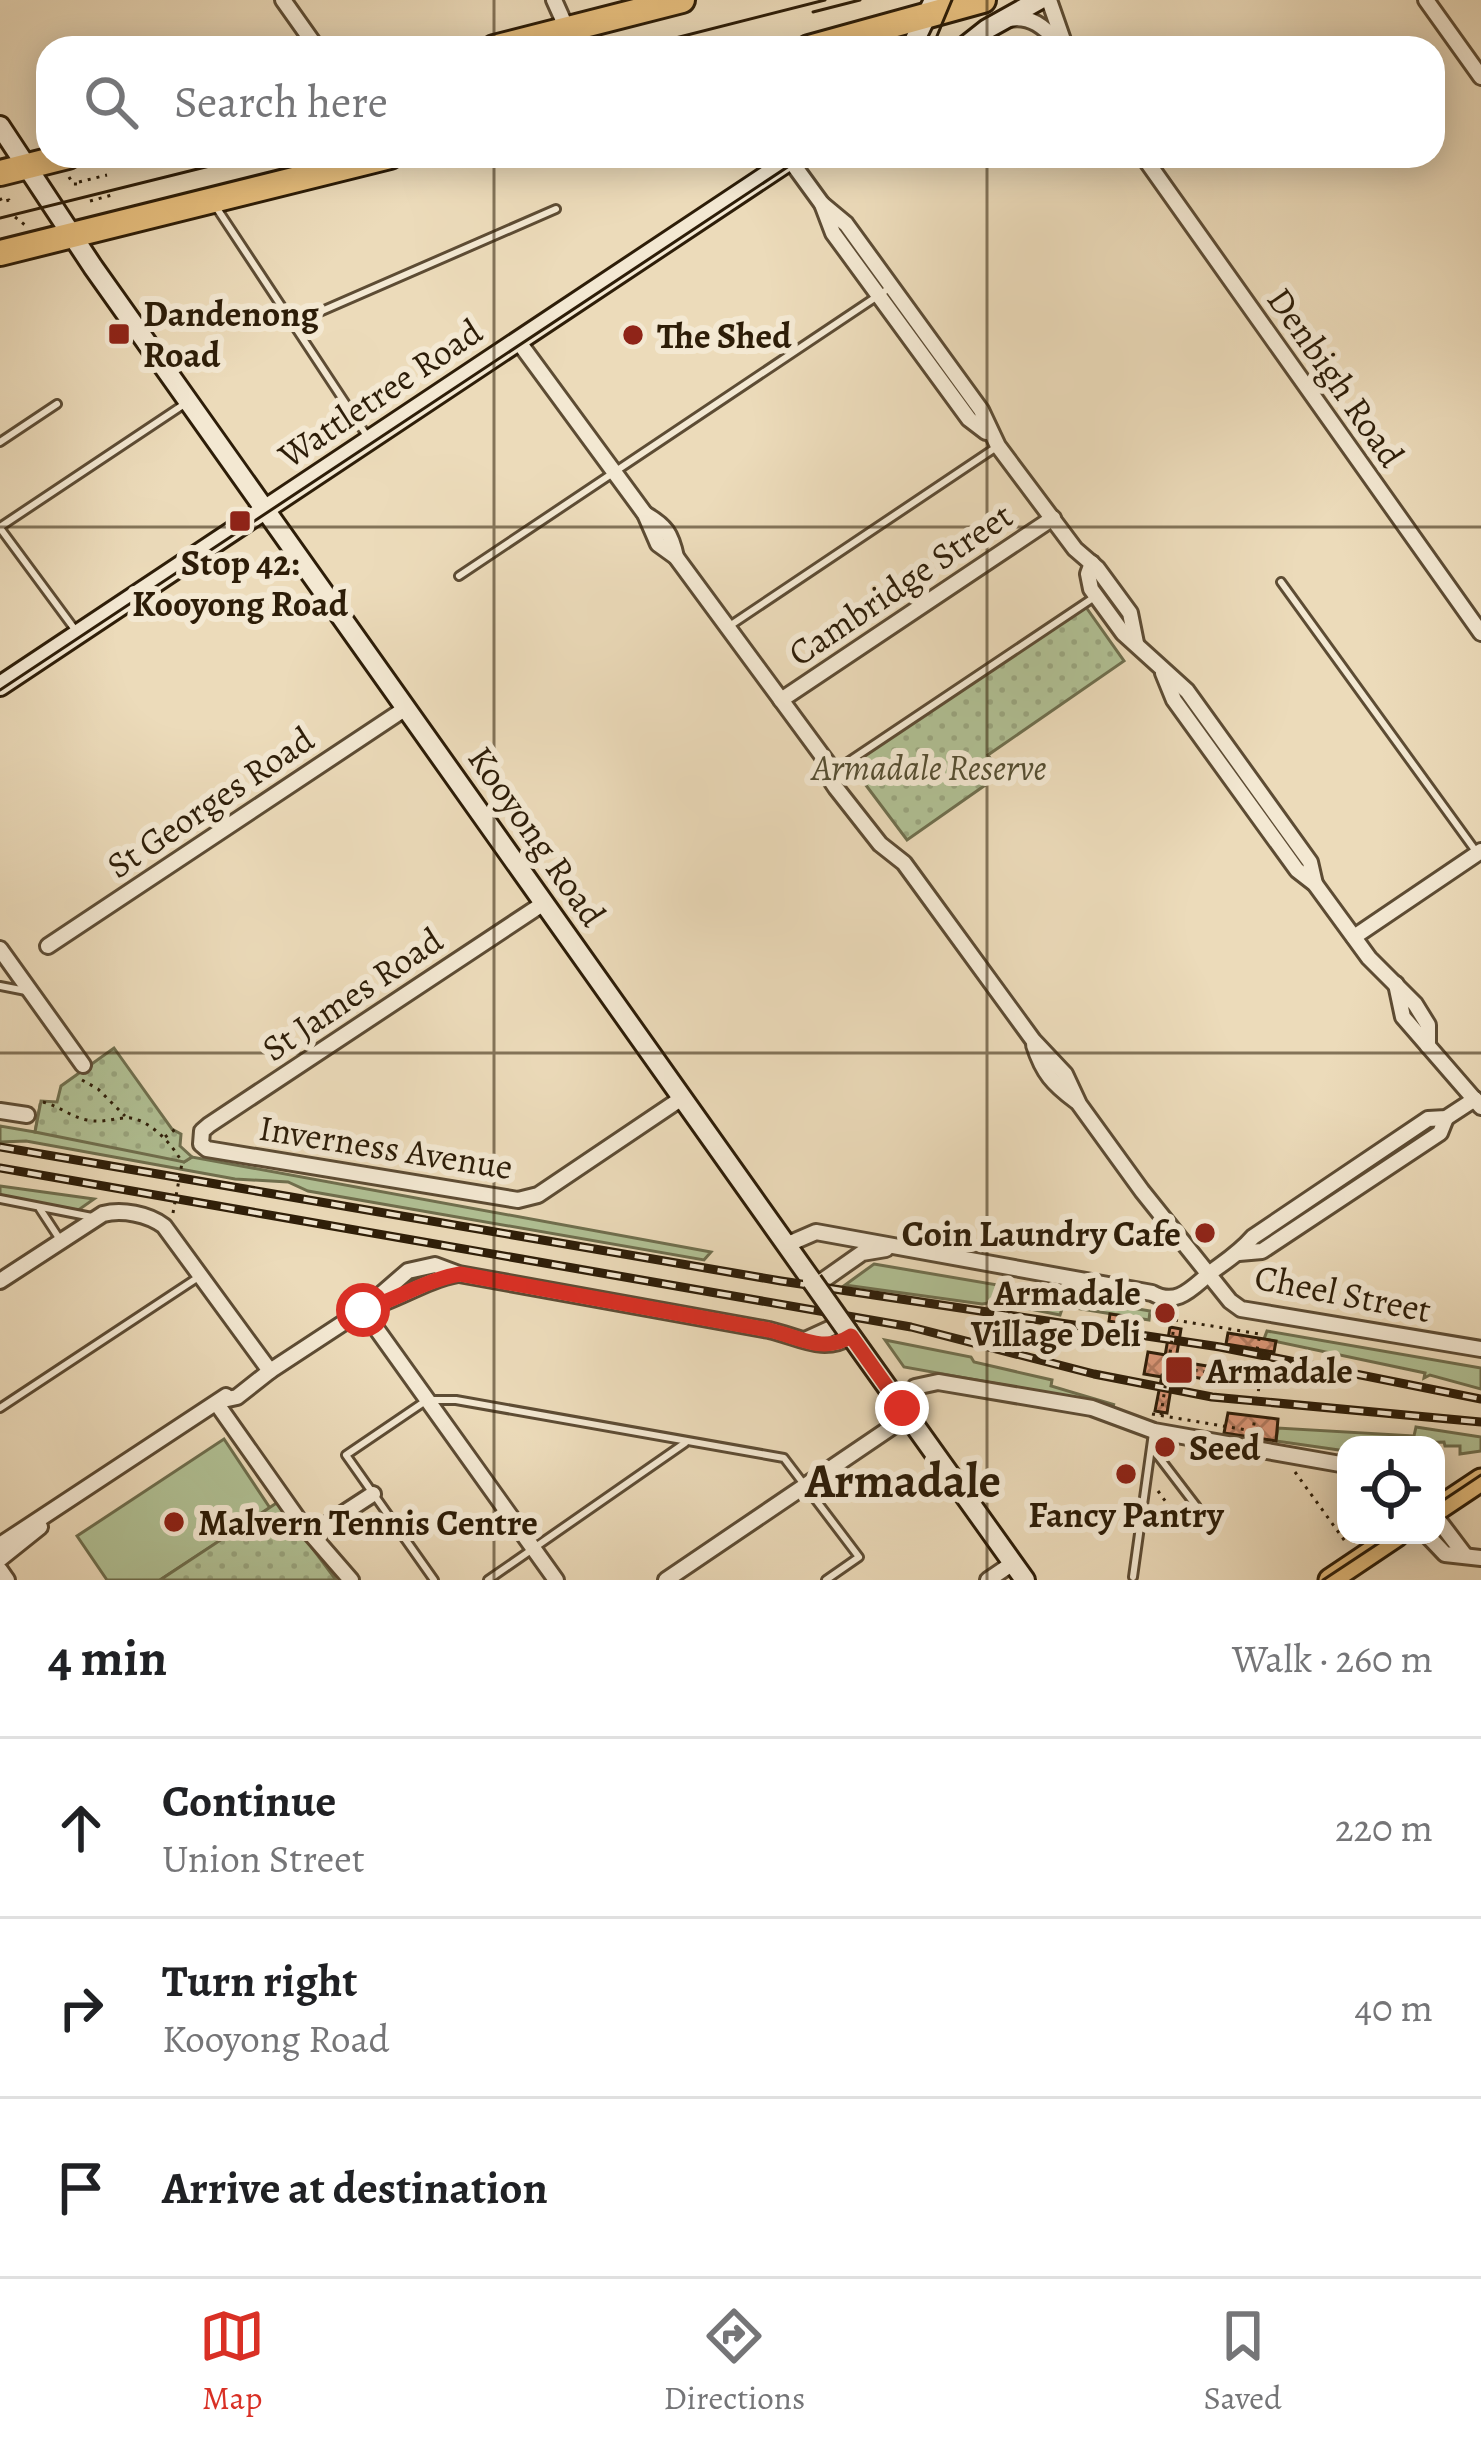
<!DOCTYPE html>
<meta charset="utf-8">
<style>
body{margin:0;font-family:Alegreya,serif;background:#f6f6f6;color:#202124}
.controls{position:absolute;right:36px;bottom:36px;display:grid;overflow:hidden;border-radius:24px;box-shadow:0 6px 30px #0003}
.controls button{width:108px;height:108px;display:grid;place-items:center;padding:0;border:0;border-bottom:3px solid #e0e0e0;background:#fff;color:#202124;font:60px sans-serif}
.stop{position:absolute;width:36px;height:36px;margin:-27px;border:9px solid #d93025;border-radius:50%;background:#fff}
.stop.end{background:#d93025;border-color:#fff;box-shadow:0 3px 12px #0008}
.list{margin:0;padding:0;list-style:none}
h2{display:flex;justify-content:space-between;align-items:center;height:156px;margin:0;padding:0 48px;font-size:51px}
h2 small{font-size:39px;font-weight:400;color:#757577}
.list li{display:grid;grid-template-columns:78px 1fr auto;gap:36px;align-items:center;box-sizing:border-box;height:180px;padding:0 48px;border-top:3px solid #e0e0e0}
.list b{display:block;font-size:45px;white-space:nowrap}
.list p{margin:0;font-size:39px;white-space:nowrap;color:#757577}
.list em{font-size:39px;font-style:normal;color:#757577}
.icon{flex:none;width:66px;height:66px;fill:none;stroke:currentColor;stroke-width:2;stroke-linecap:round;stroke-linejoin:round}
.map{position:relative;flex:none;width:1481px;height:1580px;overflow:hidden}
.search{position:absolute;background:#fff;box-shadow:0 6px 30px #0003;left:36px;right:36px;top:36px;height:132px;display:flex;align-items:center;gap:30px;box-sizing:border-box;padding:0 42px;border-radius:36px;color:#757577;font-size:45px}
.sheet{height:696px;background:#fff}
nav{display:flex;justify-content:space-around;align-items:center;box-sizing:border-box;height:168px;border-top:3px solid #e0e0e0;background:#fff;font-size:33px;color:#757577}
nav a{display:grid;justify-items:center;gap:6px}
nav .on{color:#d93025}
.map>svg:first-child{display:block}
</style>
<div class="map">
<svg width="1481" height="1580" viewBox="0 0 1481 1580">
<defs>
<pattern id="park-dots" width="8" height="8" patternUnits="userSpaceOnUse" patternTransform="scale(3)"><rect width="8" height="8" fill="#b1c195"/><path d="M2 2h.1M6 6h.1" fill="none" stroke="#99a57f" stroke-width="1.8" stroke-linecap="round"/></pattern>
<pattern id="building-cross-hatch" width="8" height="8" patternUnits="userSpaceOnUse" patternTransform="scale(3)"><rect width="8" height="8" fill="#dc9778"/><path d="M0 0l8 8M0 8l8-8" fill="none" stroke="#b37b60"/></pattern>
</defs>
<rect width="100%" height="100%" fill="#ecdbba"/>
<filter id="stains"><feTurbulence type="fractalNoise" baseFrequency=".00167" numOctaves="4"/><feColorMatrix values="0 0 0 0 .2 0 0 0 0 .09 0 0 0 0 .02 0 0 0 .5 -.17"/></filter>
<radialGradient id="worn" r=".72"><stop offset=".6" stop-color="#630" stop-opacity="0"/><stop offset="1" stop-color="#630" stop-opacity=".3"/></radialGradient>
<!-- green -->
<g fill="#b1c195" stroke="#6f6f4e" stroke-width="3">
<path d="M40 1105 184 1162 192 1157 711 1252 704 1260 308 1191 288 1182 235 1179 26 1141 0 1142V1126L35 1132Z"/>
<path d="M0 1186 94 1199 77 1211 0 1195Z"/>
<path d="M874 1264 1150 1311 1149 1320 1063 1306 1060 1315 995 1302 982 1304 845 1285Z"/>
<path d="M1267 1331 1481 1368V1389L1430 1375 1424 1378 1425 1373 1264 1339Z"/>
<path d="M885 1340 971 1357 974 1362 1052 1380 1051 1386 1115 1405 904 1367Z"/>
<path d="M1416 1427 1481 1437V1451L1460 1454V1446H1445L1444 1442 1346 1445V1451L1276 1441 1278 1428 1414 1436Z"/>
<path d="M224 1439 270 1508 160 1580H107L77 1536Z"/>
</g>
<!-- park -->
<g fill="url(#park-dots)" stroke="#6f6f4e" stroke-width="3">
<path d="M1083 603 1124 661 988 755 1001 774 907 840 850 764Z"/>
<path d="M114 1048 172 1129 181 1134 180 1146 192 1157 184 1162 35 1132 41 1101 57 1102 61 1086Z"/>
<path d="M278 1502 336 1580H160Z"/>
</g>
<!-- building -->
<g fill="url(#building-cross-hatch)" stroke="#2d1d08" stroke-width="3">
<path d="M1110 1314 1138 1318 1137 1326 1109 1321Z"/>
<path d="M1170 1327 1181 1329 1176 1359 1165 1356Z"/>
<path d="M1228 1333 1276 1341 1274 1352 1226 1344Z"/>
<path d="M1148 1352 1184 1358 1180 1380 1144 1374Z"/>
<path d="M1183 1362 1237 1371 1235 1384 1181 1375Z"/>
<path d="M1162 1375 1173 1376 1167 1413 1155 1411Z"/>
<path d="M1228 1413 1278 1419 1276 1441 1224 1433Z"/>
</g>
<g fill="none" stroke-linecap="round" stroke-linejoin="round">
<defs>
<g id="lane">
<path d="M216 207 367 436"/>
<path d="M292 324 556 209"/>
<path d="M0 442 57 404"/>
<path d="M0 527 186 403"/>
<path d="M0 528 76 631"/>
<path d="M459 576 891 287"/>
<path d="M1281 582 1475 850"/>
<path d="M731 625 998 446"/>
<path d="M830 774 1093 598"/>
<path d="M0 986 26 991"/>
<path d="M0 1199 92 1217"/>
<path d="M40 1209 59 1238"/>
<path d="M0 1408 197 1278"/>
<path d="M1152 1448 1197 1507"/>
<path d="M1133 1577 1153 1433"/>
<path d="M434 1580 346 1455 427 1400H456L784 1458 859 1557 826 1580"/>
<path d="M488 1580 685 1443"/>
</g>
<g id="street">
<path d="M283 0 317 48"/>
<path d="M554 0 567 29"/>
<path d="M1049 0 1063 40"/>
<path d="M1426 0 1481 77"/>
<path d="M1009 19C1034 14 1048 32 1065 48"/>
<path d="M1143 156 1481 633"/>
<path d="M790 160 822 204 833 233 969 419 986 432"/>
<path d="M822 204 846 224 981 410 998 446 1075 549 1097 568 1130 613 1136 643"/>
<path d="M518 341 645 514 658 544 676 557 829 765 830 779 836 788 880 844 904 863 1033 1040 1065 1074 1079 1104 1142 1191 1230 1301 1241 1309 1481 1349"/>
<path d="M645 514C666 526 671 534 676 557"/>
<path d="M1092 563 1088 574 1091 589 1123 633 1187 691 1310 862 1315 884"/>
<path d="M1163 673 1174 700 1297 870 1315 884 1369 958 1415 1004 1428 1025V1046"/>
<path d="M781 700 1053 518"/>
<path d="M544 903 209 1125 202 1131 201 1144 207 1149 518 1200 538 1195 682 1098"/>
<path d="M1354 937 1481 851"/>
<path d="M48 946 406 708"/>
<path d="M0 949 83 1065"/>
<path d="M1396 984 1403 1017 1481 1107"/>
<path d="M1034 1045C1043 1073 1053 1084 1076 1101"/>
<path d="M0 1111 27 1115"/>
<path d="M786 1245 816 1232 1152 1293C1179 1308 1194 1285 1214 1270 1229 1259 1241 1251 1253 1237L1428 1119 1446 1118 1475 1099"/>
<path d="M1239 1253 1262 1251 1440 1133 1446 1118"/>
<path d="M0 1281 103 1214C122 1209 148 1214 164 1226L270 1371"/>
<path d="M815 1286 862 1253 886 1249"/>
<path d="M368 1308C399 1299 426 1280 458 1274"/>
<path d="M363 1310 556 1580"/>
<path d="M807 1339 831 1328"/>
<path d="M223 1400 237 1397 270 1371 363 1310 408 1271 435 1265 459 1274 769 1330C800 1337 823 1354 851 1336"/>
<path d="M217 1404 298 1519 351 1580"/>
<path d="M902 1408 915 1387 938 1382 1092 1408 1154 1431 1346 1465"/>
<path d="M1436 1517 1464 1554"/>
<path d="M1427 1535 1445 1554 1481 1558"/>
<path d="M316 1538 330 1522 373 1494"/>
<path d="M0 1545 226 1396"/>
<path d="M0 1559 40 1527"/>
<path d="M0 1570 7 1580"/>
<path d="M666 1580 908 1416"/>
<path d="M988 1580 1013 1563"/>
</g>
<g id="secondary">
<path d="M911 48 934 0"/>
<path d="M963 48 987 29 1039 0"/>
<path d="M0 126 93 267 812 1281"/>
<path d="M0 686 796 156"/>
<path d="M848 1332 1025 1580"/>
</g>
<g id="primary">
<path d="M1436 1510 1481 1480"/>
<path d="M1330 1580 1397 1535"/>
</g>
<g id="highway">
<path d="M494 48 682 0"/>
<path d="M809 48 983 0"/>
<path d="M0 173 68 156"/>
<path d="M0 253 390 156"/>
</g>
</defs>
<!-- lane casing -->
<use href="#lane" stroke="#5d4c34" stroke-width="12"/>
<!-- street casing -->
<use href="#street" stroke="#5d4c34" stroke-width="20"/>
<!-- secondary casing -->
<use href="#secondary" stroke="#2d1d08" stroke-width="24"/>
<!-- primary casing -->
<use href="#primary" stroke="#2d1d08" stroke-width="27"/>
<!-- highway casing -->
<use href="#highway" stroke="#2d1d08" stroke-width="30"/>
<!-- path -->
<g stroke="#2d1d08" stroke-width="3" stroke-dasharray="3 6" stroke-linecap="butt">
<path d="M69 177 73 184H80"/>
<path d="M79 182 107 175"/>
<path d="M0 198 2 202 9 200 10 203"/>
<path d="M90 201 112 195"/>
<path d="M15 217 25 225"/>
<path d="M82 1080 98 1089 125 1116"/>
<path d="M43 1102C59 1106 71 1117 87 1120 102 1123 110 1119 124 1118 146 1115 174 1145 182 1163"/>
<path d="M165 1137 177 1128"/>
<path d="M1175 1320 1260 1334 1257 1350"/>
<path d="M1168 1365 1260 1382"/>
<path d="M1257 1400 1262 1367"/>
<path d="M1152 1414 1253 1431 1255 1416"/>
<path d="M1295 1472 1347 1544"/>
<path d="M1158 1491 1171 1509"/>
</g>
<!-- lane -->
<use href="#lane" stroke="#f3e8d2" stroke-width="6"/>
<!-- street -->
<use href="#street" stroke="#f3e8d2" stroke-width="14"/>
<!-- secondary -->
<use href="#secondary" stroke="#f3e8d2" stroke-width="18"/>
<!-- primary -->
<use href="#primary" stroke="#e6be7d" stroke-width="21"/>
<!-- highway -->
<use href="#highway" stroke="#e6be7d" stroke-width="24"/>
<!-- tram -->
<g stroke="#2d1d08" stroke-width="3">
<path d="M813 12 860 0"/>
<path d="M636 48 825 0"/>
<path d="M932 48 952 0"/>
<path d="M0 218 250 156"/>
<path d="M0 690 804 156"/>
<path d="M1436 1505 1481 1475"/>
<path d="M1323 1580 1391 1535"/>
</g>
<defs>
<g id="rail">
<path d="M0 1147 781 1281 1220 1347 1481 1399"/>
<path d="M0 1168 911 1327 1094 1374 1212 1397 1481 1422"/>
</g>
</defs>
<!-- rail casing -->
<use href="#rail" stroke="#2d1d08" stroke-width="9"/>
<!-- rail -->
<use href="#rail" stroke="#f3e8d2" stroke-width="4.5" stroke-dasharray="14" stroke-linecap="butt"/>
<defs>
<path id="secondary-bridge" d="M812 1281 848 1332"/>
</defs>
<!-- secondary-bridge casing -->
<use href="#secondary-bridge" stroke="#2d1d08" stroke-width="24" stroke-linecap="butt"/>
<!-- path-bridge -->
<g stroke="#2d1d08" stroke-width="3" stroke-dasharray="3 6" stroke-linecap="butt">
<path d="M173 1213 182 1163"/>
<path d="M1161 1415 1174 1326"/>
</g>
<!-- secondary-bridge -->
<use href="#secondary-bridge" stroke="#f3e8d2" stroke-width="18"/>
</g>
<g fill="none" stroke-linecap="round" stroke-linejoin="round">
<!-- route -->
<path stroke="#d93025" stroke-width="15" d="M363 1310C396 1300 425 1280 460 1274L769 1330C800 1337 823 1354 851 1336L902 1408"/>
</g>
<!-- grid -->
<path fill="none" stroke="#2d1d08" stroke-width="3" stroke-opacity="0.55" d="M494 0V48M987 0V48M494 156V1580M987 156V1580M0 527H1481M0 1053H1481"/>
<!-- markers -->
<g fill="#8f2418" stroke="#f3e8d2" stroke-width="4.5">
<rect x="107" y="322" width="24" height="24" rx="6"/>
<circle cx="633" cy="335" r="12"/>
<rect x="228" y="509" width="24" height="24" rx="6"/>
<circle cx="1205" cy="1233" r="12"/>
<circle cx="1165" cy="1313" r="12"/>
<rect x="1164" y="1355" width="30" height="30" rx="6"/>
<circle cx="1165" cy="1447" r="12"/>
<circle cx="1126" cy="1474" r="12"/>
<circle cx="174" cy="1522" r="12"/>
</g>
<g text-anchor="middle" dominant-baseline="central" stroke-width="12" stroke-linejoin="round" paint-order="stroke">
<!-- poi labels -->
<g font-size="36" font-weight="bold" fill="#2d1d08" stroke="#f3e8d2" text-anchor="start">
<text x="143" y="313">Dandenong<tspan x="143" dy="41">Road</tspan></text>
<text x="657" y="335">The Shed</text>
<text x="240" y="562" text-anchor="middle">Stop 42:<tspan x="240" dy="41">Kooyong Road</tspan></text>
<text x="1181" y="1233" text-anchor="end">Coin Laundry Cafe</text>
<text x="1141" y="1292" text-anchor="end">Armadale<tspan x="1141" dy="41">Village Deli</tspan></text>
<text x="1206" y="1370">Armadale</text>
<text x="1189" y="1447">Seed</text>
<text x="1126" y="1514" text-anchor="middle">Fancy Pantry</text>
<text x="198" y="1522">Malvern Tennis Centre</text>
</g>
<!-- street labels -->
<g font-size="36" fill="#2d1d08" stroke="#f3e8d2">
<text transform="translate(1336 377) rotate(55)">Denbigh Road</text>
<text transform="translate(380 393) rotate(-34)">Wattletree Road</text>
<text transform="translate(900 584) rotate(-34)">Cambridge Street</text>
<text transform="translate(210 802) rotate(-34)">St Georges Road</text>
<text transform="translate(537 836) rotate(55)">Kooyong Road</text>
<text transform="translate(352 994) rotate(-34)">St James Road</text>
<text transform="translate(386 1147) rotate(9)">Inverness Avenue</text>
<text transform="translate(1343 1293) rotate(11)">Cheel Street</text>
</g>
<!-- park labels -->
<g font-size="36" font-style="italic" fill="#554e32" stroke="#f3e8d2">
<text x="929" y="767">Armadale Reserve</text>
</g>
<!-- district labels -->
<g font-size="48" font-weight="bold" fill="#2d1d08" stroke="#f3e8d2">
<text x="903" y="1481">Armadale</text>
</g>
</g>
<rect width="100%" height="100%" filter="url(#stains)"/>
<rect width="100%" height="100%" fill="url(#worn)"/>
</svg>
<div class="controls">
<button><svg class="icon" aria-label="locate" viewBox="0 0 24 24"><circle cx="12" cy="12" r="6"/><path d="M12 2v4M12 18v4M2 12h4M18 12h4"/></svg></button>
</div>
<div class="stop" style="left:363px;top:1310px"></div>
<div class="stop end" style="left:902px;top:1408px"></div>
<div class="search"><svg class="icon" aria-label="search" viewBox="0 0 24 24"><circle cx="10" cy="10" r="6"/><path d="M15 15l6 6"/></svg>Search here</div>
</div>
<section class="sheet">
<h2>4 min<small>Walk · 260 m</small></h2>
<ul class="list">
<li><svg class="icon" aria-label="ahead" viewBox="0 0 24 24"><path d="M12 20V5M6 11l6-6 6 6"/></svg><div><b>Continue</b><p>Union Street</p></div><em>220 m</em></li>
<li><svg class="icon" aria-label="right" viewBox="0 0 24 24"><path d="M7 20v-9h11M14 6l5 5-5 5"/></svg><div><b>Turn right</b><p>Kooyong Road</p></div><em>40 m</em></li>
<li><svg class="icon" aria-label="arrive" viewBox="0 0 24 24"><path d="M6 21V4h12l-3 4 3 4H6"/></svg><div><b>Arrive at destination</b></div></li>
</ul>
</section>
<nav>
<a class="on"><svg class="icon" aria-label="map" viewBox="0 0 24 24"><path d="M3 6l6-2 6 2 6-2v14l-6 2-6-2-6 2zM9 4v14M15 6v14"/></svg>Map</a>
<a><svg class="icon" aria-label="directions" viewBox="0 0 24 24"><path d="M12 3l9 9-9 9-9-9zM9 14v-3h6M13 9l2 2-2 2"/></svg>Directions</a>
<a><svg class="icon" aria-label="saved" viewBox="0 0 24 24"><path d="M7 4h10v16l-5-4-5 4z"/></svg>Saved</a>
</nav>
